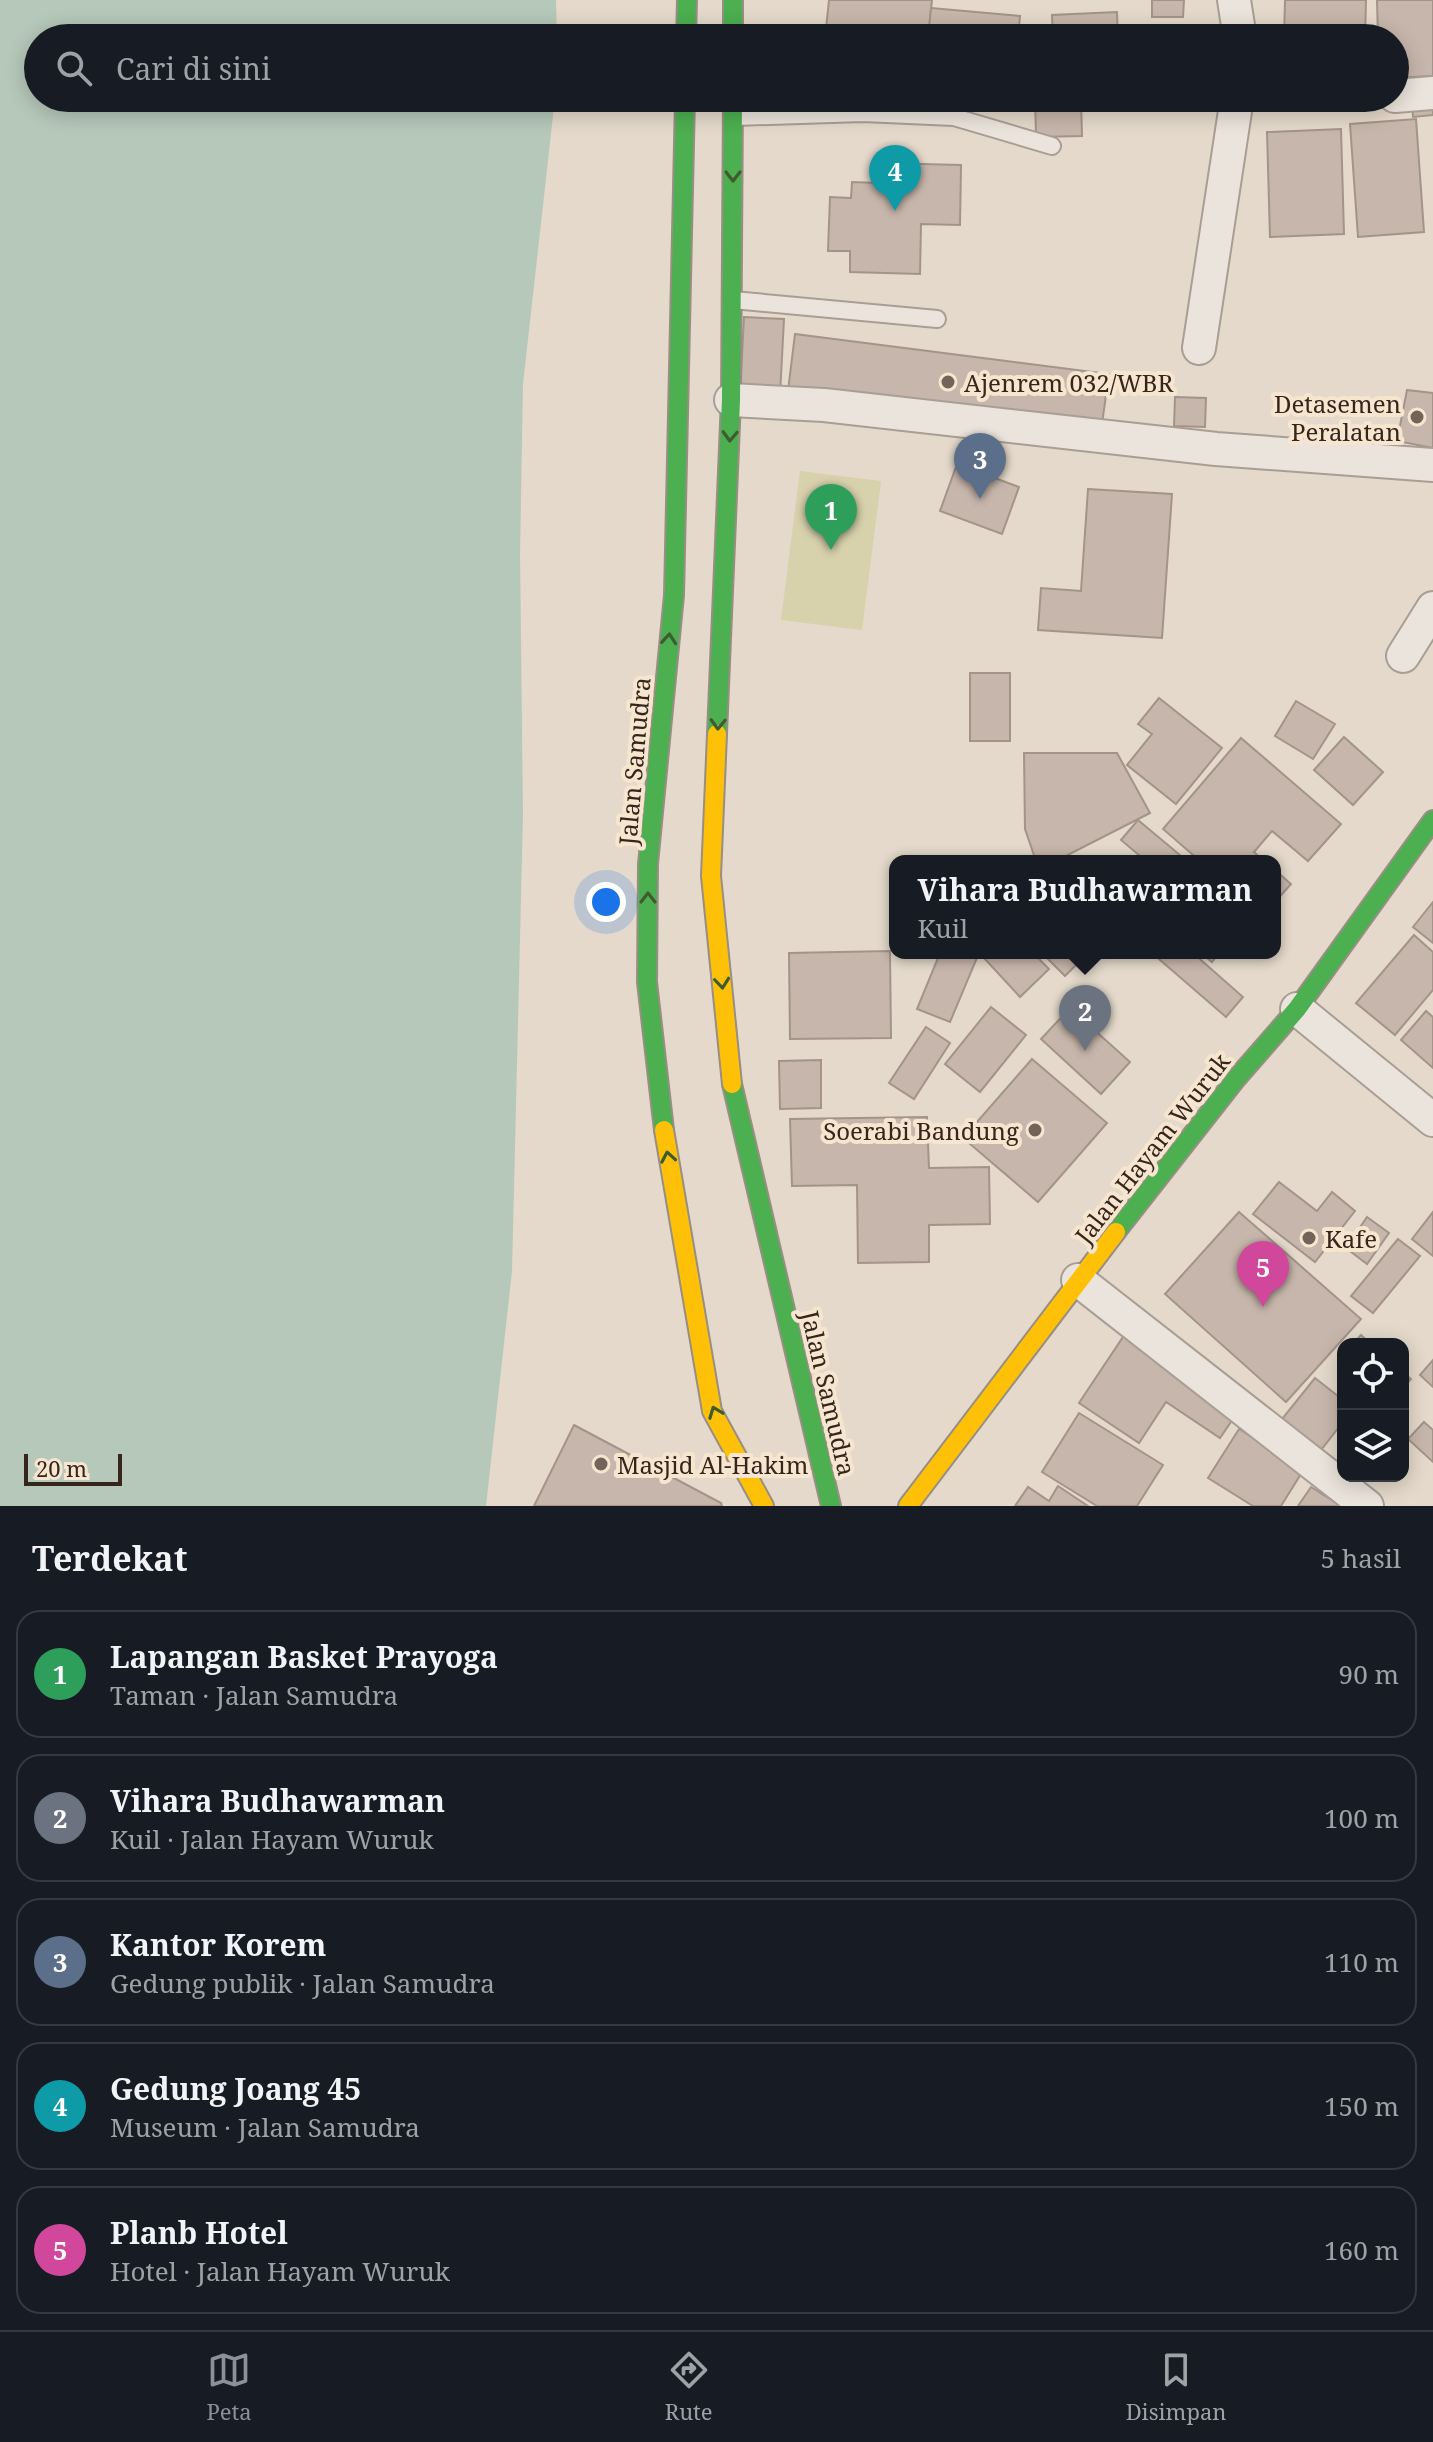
<!DOCTYPE html>
<html lang="id">
<meta charset="utf-8">
<style>
body{margin:0;font-family:"Noto Serif",serif;background:#242831;color:#f1f3f6}
.controls{position:absolute;right:24px;bottom:24px;display:grid;overflow:hidden;border-radius:16px;box-shadow:0 4px 20px #0003}
.controls button{width:72px;height:72px;display:grid;place-items:center;padding:0;border:0;border-bottom:2px solid #363941;background:#171b24;color:#f1f3f6;font:40px sans-serif}
.scale{position:absolute;left:24px;bottom:20px;width:98px;box-sizing:border-box;padding-left:8px;border:4px solid #36251c;border-top:0;font-size:22px;line-height:28px;white-space:nowrap;color:#36251c;-webkit-text-stroke:6px #f6e5cf;paint-order:stroke}
.you{position:absolute;left:606px;top:902px;width:28px;height:28px;margin:-20px;border:6px solid #fff;border-radius:50%;background:#1a73e8;box-shadow:0 0 0 12px #1a73e833}
.badge{display:grid;place-items:center;width:52px;height:52px;border-radius:50%;background:#8c9099;color:#fff;font-size:26px;font-weight:700}
.pin{position:absolute;translate:-50% -66px;filter:drop-shadow(0 2px 4px #0008)}
.pin::after{content:'';position:absolute;top:42px;width:28px;height:24px;background:inherit;clip-path:polygon(0 0,100% 0,50% 100%)}
.popup{position:absolute;left:889px;top:855px;width:392px;height:104px;box-sizing:border-box;display:grid;place-content:center;border-radius:16px;background:#171b24;filter:drop-shadow(0 2px 6px #0005);font-size:26px;white-space:nowrap;color:#9ea1a6}
.popup b{font-size:30px;color:#f1f3f6}
.popup::after{content:'';position:absolute;left:50%;top:100%;margin-left:-16px;border:16px solid transparent;border-top-color:#171b24}
.list{margin:0;padding:0;list-style:none}
h2{display:flex;justify-content:space-between;align-items:center;height:104px;margin:0;padding:0 32px;font-size:34px}
h2 small{font-size:26px;font-weight:400;color:#9ea1a6}
.list li{display:grid;grid-template-columns:52px 1fr auto;gap:24px;align-items:center;box-sizing:border-box;height:128px;margin:0 16px 16px;padding:0 16px;border:2px solid #363941;border-radius:24px}
.list b{display:block;font-size:30px;white-space:nowrap}
.list p{margin:0;font-size:26px;white-space:nowrap;color:#9ea1a6}
.list em{font-size:26px;font-style:normal;color:#9ea1a6}
.icon{flex:none;width:44px;height:44px;fill:none;stroke:currentColor;stroke-width:2;stroke-linecap:round;stroke-linejoin:round}
.map{position:relative;flex:none;width:1433px;height:1506px;overflow:hidden}
.search{position:absolute;background:#171b24;box-shadow:0 4px 20px #0003;left:24px;right:24px;top:24px;height:88px;display:flex;align-items:center;gap:20px;box-sizing:border-box;padding:0 28px;border-radius:44px;color:#9ea1a6;font-size:30px}
.sheet{height:824px;background:#171b24}
nav{display:flex;justify-content:space-around;align-items:center;box-sizing:border-box;height:112px;border-top:2px solid #363941;background:#171b24;font-size:22px;color:#9ea1a6}
nav a{display:grid;justify-items:center;gap:4px}
nav .on{color:#8c9099}
.map>svg:first-child{display:block}
</style>
<div class="map">
<svg width="1433" height="1506" viewBox="0 0 1433 1506">
<rect width="100%" height="100%" fill="#e4d9ca"/>
<!-- green -->
<path fill="#d7d1ac" d="M800 471 881 481 862 630 781 620Z"/>
<!-- water -->
<path fill="#b6c8ba" d="M0 0H556L557 38H38V98H555L523 384 520 554 523 814 512 1271 486 1506H0Z"/>
<!-- building -->
<g fill="#c7b6ab" stroke="#a3948a" stroke-width="2">
<path d="M829 0H932L928 38H825Z"/>
<path d="M1152 0H1184L1183 17H1152Z"/>
<path d="M1285 0H1366L1365 38H1284Z"/>
<path d="M1377 0H1433V76L1395 78V38H1378Z"/>
<path d="M931 8 1020 16 1018 38H928Z"/>
<path d="M1117 12 1118 38H1053L1052 15Z"/>
<path d="M1433 97V115L1413 117 1412 98Z"/>
<path d="M815 98H889L890 106 816 109Z"/>
<path d="M909 98H961V109L909 111Z"/>
<path d="M1035 98H1081L1082 136 1036 137Z"/>
<path d="M1416 119 1424 232 1358 237 1350 124Z"/>
<path d="M1341 129 1344 234 1270 237 1267 132Z"/>
<path d="M880 163 961 165 960 225 921 224 920 274 850 272V251H828L830 197 851 198 852 182 879 183Z"/>
<path d="M744 317 784 319 780 395 740 393Z"/>
<path d="M795 334 1109 374 1101 431 788 391Z"/>
<path d="M1407 390 1433 393V448L1397 441Z"/>
<path d="M1175 397 1206 398 1205 427 1174 426Z"/>
<path d="M957 464 1019 487 1002 534 940 511Z"/>
<path d="M1088 489 1172 494 1162 638 1038 630 1041 588 1081 591Z"/>
<rect x="970" y="673" width="40" height="68"/>
<path d="M1159 698 1222 748 1176 804 1127 765 1152 734 1138 724Z"/>
<path d="M1296 701 1335 724 1313 759 1275 736Z"/>
<path d="M1344 737 1383 772 1353 805 1314 770Z"/>
<path d="M1241 738 1341 824 1308 861 1272 831 1254 852 1264 861H1200L1163 829Z"/>
<path d="M1024 753H1117L1150 813 1056 861H1036L1025 829Z"/>
<path d="M1138 820 1187 861H1146L1121 840Z"/>
<path d="M1275 870 1291 884 1275 902Z"/>
<path d="M1433 902V943L1413 927Z"/>
<path d="M1414 935 1433 952V990L1395 1035 1356 1003Z"/>
<path d="M890 951 891 1038 790 1039 789 953Z"/>
<path d="M940 953H979L950 1022 917 1009Z"/>
<path d="M989 953H1033L1049 969 1020 997 984 958Z"/>
<path d="M1042 953H1088L1065 976Z"/>
<path d="M1152 953H1193L1243 997 1226 1017Z"/>
<path d="M1201 953H1219L1212 962Z"/>
<path d="M991 1007 1026 1035 980 1092 945 1064Z"/>
<path d="M1070 1008 1130 1062 1101 1094 1041 1039Z"/>
<path d="M1426 1011 1433 1017V1068L1401 1040Z"/>
<path d="M926 1027 950 1043 914 1099 889 1083Z"/>
<path d="M1032 1059 1107 1123 1038 1202 963 1138Z"/>
<path d="M821 1060V1108L780 1109 779 1061Z"/>
<path d="M927 1117 929 1168 989 1167 990 1224 929 1225V1262L858 1263 857 1185 792 1186 790 1119Z"/>
<path d="M1279 1182 1317 1211 1332 1192 1355 1211 1315 1262 1253 1214Z"/>
<path d="M1239 1212 1361 1319 1286 1402 1165 1294Z"/>
<path d="M1433 1212V1256L1412 1239Z"/>
<path d="M1367 1217 1389 1233 1367 1264 1346 1248Z"/>
<path d="M1398 1239 1420 1256 1373 1313 1351 1296Z"/>
<path d="M1125 1334 1239 1410 1220 1438 1166 1402 1139 1443 1079 1403Z"/>
<path d="M1361 1335 1371 1344H1353Z"/>
<path d="M1433 1360V1387L1420 1375Z"/>
<path d="M1403 1372 1411 1379 1403 1388Z"/>
<path d="M1315 1378 1343 1400V1422L1321 1450 1282 1419Z"/>
<path d="M1079 1413 1163 1465 1137 1506H1097L1042 1472Z"/>
<path d="M1424 1422 1433 1430V1462L1408 1439Z"/>
<path d="M574 1425 721 1503 722 1506H534Z"/>
<path d="M1239 1429 1304 1469 1281 1506H1253L1208 1478Z"/>
<path d="M1058 1486 1088 1506H1015L1028 1487 1049 1501Z"/>
<path d="M1311 1487 1341 1506H1298Z"/>
</g>
<g fill="none" stroke-linecap="round" stroke-linejoin="round">
<defs>
<g id="lane">
<path d="M735 117 863 113 954 117 1052 146"/>
<path d="M733 300 937 319"/>
</g>
<g id="street">
<path d="M1234 0 1240 38"/>
<path d="M1395 96 1433 93"/>
<path d="M1199 348 1237 98"/>
<path d="M731 400 824 405 1216 449 1433 465"/>
<path d="M1403 656 1433 608"/>
<path d="M1297 1009 1433 1120"/>
<path d="M1078 1280 1367 1506"/>
</g>
<g id="fast">
<path d="M733 0V38"/>
<path d="M686 38 687 0"/>
<path d="M717 734 731 400 733 98"/>
<path d="M732 1084 831 1506"/>
<path d="M664 1130 647 982 648 864 674 595 685 98"/>
<path d="M1116 1232 1236 1079 1297 1009 1433 820"/>
</g>
<g id="slow">
<path d="M717 734 711 876 732 1084"/>
<path d="M664 1130 712 1411 764 1506"/>
<path d="M908 1506 1116 1232"/>
</g>
</defs>
<!-- lane casing -->
<use href="#lane" stroke="#a89e94" stroke-width="20"/>
<!-- street casing -->
<use href="#street" stroke="#a89e94" stroke-width="36"/>
<!-- fast casing -->
<use href="#fast" stroke="#988e84" stroke-width="22"/>
<!-- slow casing -->
<use href="#slow" stroke="#988e84" stroke-width="22"/>
<!-- lane -->
<use href="#lane" stroke="#ebe4dc" stroke-width="16"/>
<!-- street -->
<use href="#street" stroke="#ebe4dc" stroke-width="32"/>
<!-- fast -->
<use href="#fast" stroke="#4caf50" stroke-width="18"/>
<!-- slow -->
<use href="#slow" stroke="#ffc107" stroke-width="18"/>
</g>
<!-- one-way arrows -->
<defs><path id="oneway-chevron" d="M-2-3.5L2.5 0L-2 3.5" fill="none" stroke-width="1.6" stroke-linecap="round" stroke-linejoin="round" transform="scale(2)"/></defs>
<g stroke="#3f5c31">
<use href="#oneway-chevron" transform="translate(733 176) rotate(90)"/>
<use href="#oneway-chevron" transform="translate(730 436) rotate(92)"/>
<use href="#oneway-chevron" transform="translate(669 639) rotate(-85)"/>
<use href="#oneway-chevron" transform="translate(718 724) rotate(92)"/>
<use href="#oneway-chevron" transform="translate(648 898) rotate(-90)"/>
<use href="#oneway-chevron" transform="translate(722 983) rotate(84)"/>
<use href="#oneway-chevron" transform="translate(668 1157) rotate(-100)"/>
<use href="#oneway-chevron" transform="translate(715 1412) rotate(-111)"/>
</g>
<!-- markers -->
<g fill="#736459" stroke="#f6e5cf" stroke-width="3">
<circle cx="948" cy="382" r="8"/>
<circle cx="1417" cy="417" r="8"/>
<circle cx="1035" cy="1130" r="8"/>
<circle cx="1309" cy="1238" r="8"/>
<circle cx="601" cy="1464" r="8"/>
</g>
<g text-anchor="middle" dominant-baseline="central" stroke-width="8" stroke-linejoin="round" paint-order="stroke">
<!-- poi labels -->
<g font-size="24" fill="#36251c" stroke="#f6e5cf" text-anchor="start">
<text x="964" y="382">Ajenrem 032/WBR</text>
<text x="1401" y="403" text-anchor="end">Detasemen<tspan x="1401" dy="28">Peralatan</tspan></text>
<text x="1019" y="1130" text-anchor="end">Soerabi Bandung</text>
<text x="1325" y="1238">Kafe</text>
<text x="617" y="1464">Masjid Al-Hakim</text>
</g>
<!-- street labels -->
<g font-size="24" fill="#36251c" stroke="#f6e5cf">
<text transform="translate(634 761) rotate(-85)">Jalan Samudra</text>
<text transform="translate(1152 1148) rotate(-52)">Jalan Hayam Wuruk</text>
<text transform="translate(829 1393) rotate(77)">Jalan Samudra</text>
</g>
</g>
</svg>
<div class="controls">
<button><svg class="icon" aria-label="locate" viewBox="0 0 24 24"><circle cx="12" cy="12" r="6"/><path d="M12 2v4M12 18v4M2 12h4M18 12h4"/></svg></button>
<button><svg class="icon" aria-label="layers" viewBox="0 0 24 24"><path d="M12 4l9 5-9 5-9-5zM3 14l9 5 9-5"/></svg></button>
</div>
<div class="scale">20 m</div>
<div class="you"></div>
<div class="pin badge" style="left:831px;top:550px;background:#2e9e5b">1</div>
<div class="pin badge" style="left:1085px;top:1051px;background:#6b7280">2</div>
<div class="popup"><b>Vihara Budhawarman</b>Kuil</div>
<div class="pin badge" style="left:980px;top:499px;background:#5c6f8a">3</div>
<div class="pin badge" style="left:895px;top:211px;background:#0f9aa8">4</div>
<div class="pin badge" style="left:1263px;top:1307px;background:#d1479c">5</div>
<div class="search"><svg class="icon" aria-label="search" viewBox="0 0 24 24"><circle cx="10" cy="10" r="6"/><path d="M15 15l6 6"/></svg>Cari di sini</div>
</div>
<section class="sheet">
<h2>Terdekat<small>5 hasil</small></h2>
<ul class="list">
<li><span class="badge" style="background:#2e9e5b">1</span><div><b>Lapangan Basket Prayoga</b><p>Taman · Jalan Samudra</p></div><em>90 m</em></li>
<li><span class="badge" style="background:#6b7280">2</span><div><b>Vihara Budhawarman</b><p>Kuil · Jalan Hayam Wuruk</p></div><em>100 m</em></li>
<li><span class="badge" style="background:#5c6f8a">3</span><div><b>Kantor Korem</b><p>Gedung publik · Jalan Samudra</p></div><em>110 m</em></li>
<li><span class="badge" style="background:#0f9aa8">4</span><div><b>Gedung Joang 45</b><p>Museum · Jalan Samudra</p></div><em>150 m</em></li>
<li><span class="badge" style="background:#d1479c">5</span><div><b>Planb Hotel</b><p>Hotel · Jalan Hayam Wuruk</p></div><em>160 m</em></li>
</ul>
</section>
<nav>
<a class="on"><svg class="icon" aria-label="map" viewBox="0 0 24 24"><path d="M3 6l6-2 6 2 6-2v14l-6 2-6-2-6 2zM9 4v14M15 6v14"/></svg>Peta</a>
<a><svg class="icon" aria-label="directions" viewBox="0 0 24 24"><path d="M12 3l9 9-9 9-9-9zM9 14v-3h6M13 9l2 2-2 2"/></svg>Rute</a>
<a><svg class="icon" aria-label="saved" viewBox="0 0 24 24"><path d="M7 4h10v16l-5-4-5 4z"/></svg>Disimpan</a>
</nav>
